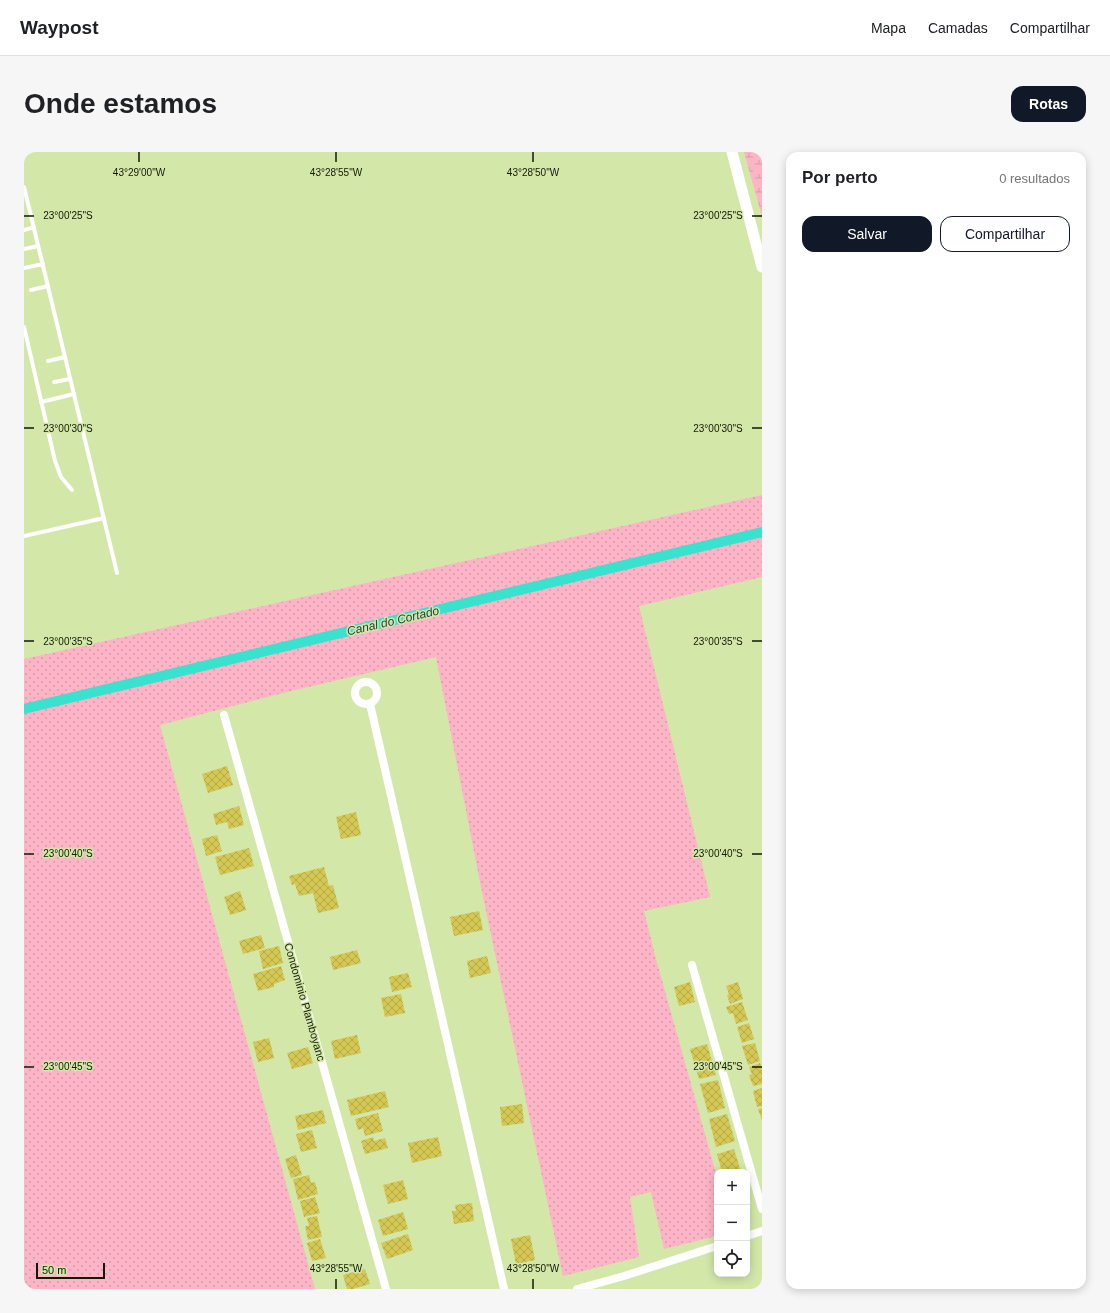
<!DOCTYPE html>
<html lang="pt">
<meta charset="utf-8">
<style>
body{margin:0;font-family:Arial,sans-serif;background:#f6f6f6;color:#202124}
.controls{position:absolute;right:12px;bottom:12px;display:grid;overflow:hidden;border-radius:8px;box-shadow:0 2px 10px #0003}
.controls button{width:36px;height:36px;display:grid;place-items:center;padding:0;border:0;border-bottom:1px solid #e0e0e0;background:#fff;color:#202124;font:20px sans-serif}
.scale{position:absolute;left:12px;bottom:10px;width:69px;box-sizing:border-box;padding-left:4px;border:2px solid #131a03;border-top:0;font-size:11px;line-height:14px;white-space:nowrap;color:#131a03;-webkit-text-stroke:3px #d3e7a9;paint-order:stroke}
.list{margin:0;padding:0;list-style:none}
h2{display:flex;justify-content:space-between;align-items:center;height:52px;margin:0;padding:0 16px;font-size:17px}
h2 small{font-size:13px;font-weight:400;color:#757577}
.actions{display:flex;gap:8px;padding:12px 16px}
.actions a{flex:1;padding:9px 0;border:1px solid #111827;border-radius:12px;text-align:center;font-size:14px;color:#111827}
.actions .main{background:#111827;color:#fff}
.icon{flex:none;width:22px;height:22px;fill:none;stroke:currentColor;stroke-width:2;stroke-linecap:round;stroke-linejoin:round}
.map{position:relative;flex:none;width:738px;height:1137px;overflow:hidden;border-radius:12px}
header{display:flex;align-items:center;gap:24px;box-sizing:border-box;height:56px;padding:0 20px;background:#fff;border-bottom:1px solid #e0e0e0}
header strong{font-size:19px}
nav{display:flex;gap:22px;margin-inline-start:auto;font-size:14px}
.intro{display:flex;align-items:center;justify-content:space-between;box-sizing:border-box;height:96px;padding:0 24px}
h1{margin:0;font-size:28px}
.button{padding:10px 18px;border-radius:12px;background:#111827;color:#fff;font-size:14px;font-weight:700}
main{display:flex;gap:24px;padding:0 24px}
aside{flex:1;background:#fff;border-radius:12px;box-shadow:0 2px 10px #0003}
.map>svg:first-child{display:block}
</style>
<header>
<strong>Waypost</strong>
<nav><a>Mapa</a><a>Camadas</a><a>Compartilhar</a></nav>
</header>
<div class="intro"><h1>Onde estamos</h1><a class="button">Rotas</a></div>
<main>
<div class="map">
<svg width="738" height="1137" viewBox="0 0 738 1137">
<defs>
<pattern id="grass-dots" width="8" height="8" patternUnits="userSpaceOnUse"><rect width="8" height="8" fill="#fcb4c6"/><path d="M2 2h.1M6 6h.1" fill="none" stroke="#d79aa8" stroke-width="1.8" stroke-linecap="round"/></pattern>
<pattern id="wetland-marsh" width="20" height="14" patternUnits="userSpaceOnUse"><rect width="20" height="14" fill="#fcb4c6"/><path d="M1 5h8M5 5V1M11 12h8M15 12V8" fill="none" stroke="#d79aa8"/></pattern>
<pattern id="building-cross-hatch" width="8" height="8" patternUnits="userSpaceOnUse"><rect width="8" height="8" fill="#d4c754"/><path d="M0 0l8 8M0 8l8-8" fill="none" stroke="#b5aa48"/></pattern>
</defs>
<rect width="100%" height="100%" fill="#d3e7a9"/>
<!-- grass -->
<path fill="url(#grass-dots)" d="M738 343V425L615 454 686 745 620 759 632 807 693 1025V1084L640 1097 627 1040 606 1045 615 1105 539 1124 457 735 412 505 263 540 136 573 291 1137H0V507Z"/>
<!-- wetland -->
<path fill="url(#wetland-marsh)" d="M720 0H738V64Z"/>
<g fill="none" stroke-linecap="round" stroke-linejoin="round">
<!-- canal -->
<path stroke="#39e2ce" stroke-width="10" d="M0 557 738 380"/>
</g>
<!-- building -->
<g fill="url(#building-cross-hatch)">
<path d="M203 614 209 633 184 641 178 622Z"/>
<path d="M215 654 220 673 205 677 203 670 192 673 189 662Z"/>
<path d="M332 660 337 683 317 687 312 665Z"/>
<path d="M193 683 198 699 182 704 178 687Z"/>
<path d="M225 696 230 714 196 723 191 705Z"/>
<path d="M300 715 305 734 309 733 315 756 294 761 289 741 275 744 271 732 268 733 265 724Z"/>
<path d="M216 739 222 758 206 763 200 745Z"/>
<path d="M455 759 459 778 430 784 426 765Z"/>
<path d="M237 783 241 796 219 802 215 789Z"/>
<path d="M255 794 259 811 239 817 235 799Z"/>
<path d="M333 798 337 811 309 818 306 805Z"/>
<path d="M463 804 467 821 446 826 443 809Z"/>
<path d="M257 814 261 828 250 832V835L234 839 229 822Z"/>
<path d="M384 821 388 835 368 840 365 825Z"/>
<path d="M666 830 671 850 655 854 650 835Z"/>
<path d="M714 830 719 847 706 852 703 843 705 842 702 834Z"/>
<path d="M377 842 381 861 361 865 357 846Z"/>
<path d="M718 850 724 868 712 872 709 861 705 862 702 855Z"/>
<path d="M725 871 730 887 718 891 713 875Z"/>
<path d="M333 883 337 901 311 907 307 889Z"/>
<path d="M245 886 250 906 234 910 229 890Z"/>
<path d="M731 891 736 909 724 913 718 894Z"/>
<path d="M683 892 692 923 675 927 666 897Z"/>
<path d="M284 895 289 911 268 917 263 901Z"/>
<path d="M736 911 738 916V932L729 934 725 923 728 922 725 915Z"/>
<path d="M694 928 701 956 684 961 676 932Z"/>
<path d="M738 936V954L733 955 729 939Z"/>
<path d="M361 939 365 955 327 964 323 948Z"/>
<path d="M498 952 500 971 478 974 476 955Z"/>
<path d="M738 956V968L734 957Z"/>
<path d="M299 958 302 971 274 978 271 964Z"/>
<path d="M354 961 359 979 341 984 339 976 334 978 331 967Z"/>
<path d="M703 962 711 989 692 995 685 967Z"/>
<path d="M288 978 293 996 277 1000 272 982Z"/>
<path d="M349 985 350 989 361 986 364 996 341 1002 337 989Z"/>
<path d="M414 985 418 1004 388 1011 384 991Z"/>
<path d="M710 997 717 1020H698L693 1002Z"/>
<path d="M272 1003 278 1023 267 1026 261 1007Z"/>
<path d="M285 1023 287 1031 291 1030 294 1042 274 1048 269 1027Z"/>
<path d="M379 1028 384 1047 364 1052 359 1033Z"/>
<path d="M723 1040 726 1050 723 1051Z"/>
<path d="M291 1045 296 1061 280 1065 276 1049Z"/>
<path d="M448 1051 450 1069 430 1072 428 1059H432L431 1053Z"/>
<path d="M379 1060 384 1077 359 1084 354 1068Z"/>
<path d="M293 1064 298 1085 284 1088 281 1074H285L283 1066Z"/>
<path d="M384 1082 389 1098 363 1107 357 1091Z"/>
<path d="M506 1083 511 1108 492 1112 487 1087Z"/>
<path d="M296 1087 302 1106 288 1109 283 1091Z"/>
<path d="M341 1117 346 1132 329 1137H323L319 1123Z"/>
</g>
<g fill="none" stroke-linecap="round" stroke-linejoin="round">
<!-- service -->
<g stroke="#fff" stroke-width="4">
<path d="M0 35 93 421"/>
<path d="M0 78 10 75"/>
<path d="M0 97 14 94"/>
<path d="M0 116 19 112"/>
<path d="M7 138 24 134"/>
<path d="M0 175 31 309 37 325 48 338"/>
<path d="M24 209 41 205"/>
<path d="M30 230 46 227"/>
<path d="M17 250 50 242"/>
<path d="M0 384 80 366"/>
</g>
<!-- minor -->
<g stroke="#fff" stroke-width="8">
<circle cx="342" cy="541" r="11"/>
<path d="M346 552 480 1137"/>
<path d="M200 563 362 1137"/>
<path d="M668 813 738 1057"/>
<path d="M723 1084 738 1079"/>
<path d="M553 1137 600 1124 693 1094"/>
</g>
<!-- tertiary -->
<path stroke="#fff" stroke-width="11" d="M708 0 738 115"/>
</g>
<!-- ticks -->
<path fill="none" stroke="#131a03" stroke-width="1.5" d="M115 0V10M312 0V10M509 0V10M0 64H10M728 64H738M0 276H10M728 276H738M0 489H10M728 489H738M0 702H10M728 702H738M0 915H10M728 915H738M312 1127V1137M509 1127V1137"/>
<g text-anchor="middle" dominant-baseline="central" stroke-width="3" stroke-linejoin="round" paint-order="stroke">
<!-- street labels -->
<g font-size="11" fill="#131a03" stroke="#d3e7a9">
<text transform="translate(281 850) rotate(74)">Condominio Plamboyanc</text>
</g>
<!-- water labels -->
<g font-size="12" font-style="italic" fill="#253f3b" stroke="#d3e7a9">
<text transform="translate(369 469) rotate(-13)">Canal do Cortado</text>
</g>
</g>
<g font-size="10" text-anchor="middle" fill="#131a03" stroke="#d3e7a9" stroke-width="3" stroke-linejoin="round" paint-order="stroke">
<text x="115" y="24">43°29'00"W</text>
<text x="312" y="24">43°28'55"W</text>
<text x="509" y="24">43°28'50"W</text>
<text x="44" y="67">23°00'25"S</text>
<text x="694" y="67">23°00'25"S</text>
<text x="44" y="280">23°00'30"S</text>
<text x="694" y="280">23°00'30"S</text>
<text x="44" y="493">23°00'35"S</text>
<text x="694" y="493">23°00'35"S</text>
<text x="44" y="705">23°00'40"S</text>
<text x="694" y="705">23°00'40"S</text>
<text x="44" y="918">23°00'45"S</text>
<text x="694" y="918">23°00'45"S</text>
<text x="312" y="1120">43°28'55"W</text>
<text x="509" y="1120">43°28'50"W</text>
</g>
</svg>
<div class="controls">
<button>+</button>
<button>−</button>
<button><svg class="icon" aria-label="locate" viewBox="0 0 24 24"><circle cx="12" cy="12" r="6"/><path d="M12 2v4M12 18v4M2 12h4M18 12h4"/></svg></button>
</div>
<div class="scale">50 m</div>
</div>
<aside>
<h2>Por perto<small>0 resultados</small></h2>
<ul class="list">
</ul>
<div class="actions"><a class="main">Salvar</a><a>Compartilhar</a></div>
</aside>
</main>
